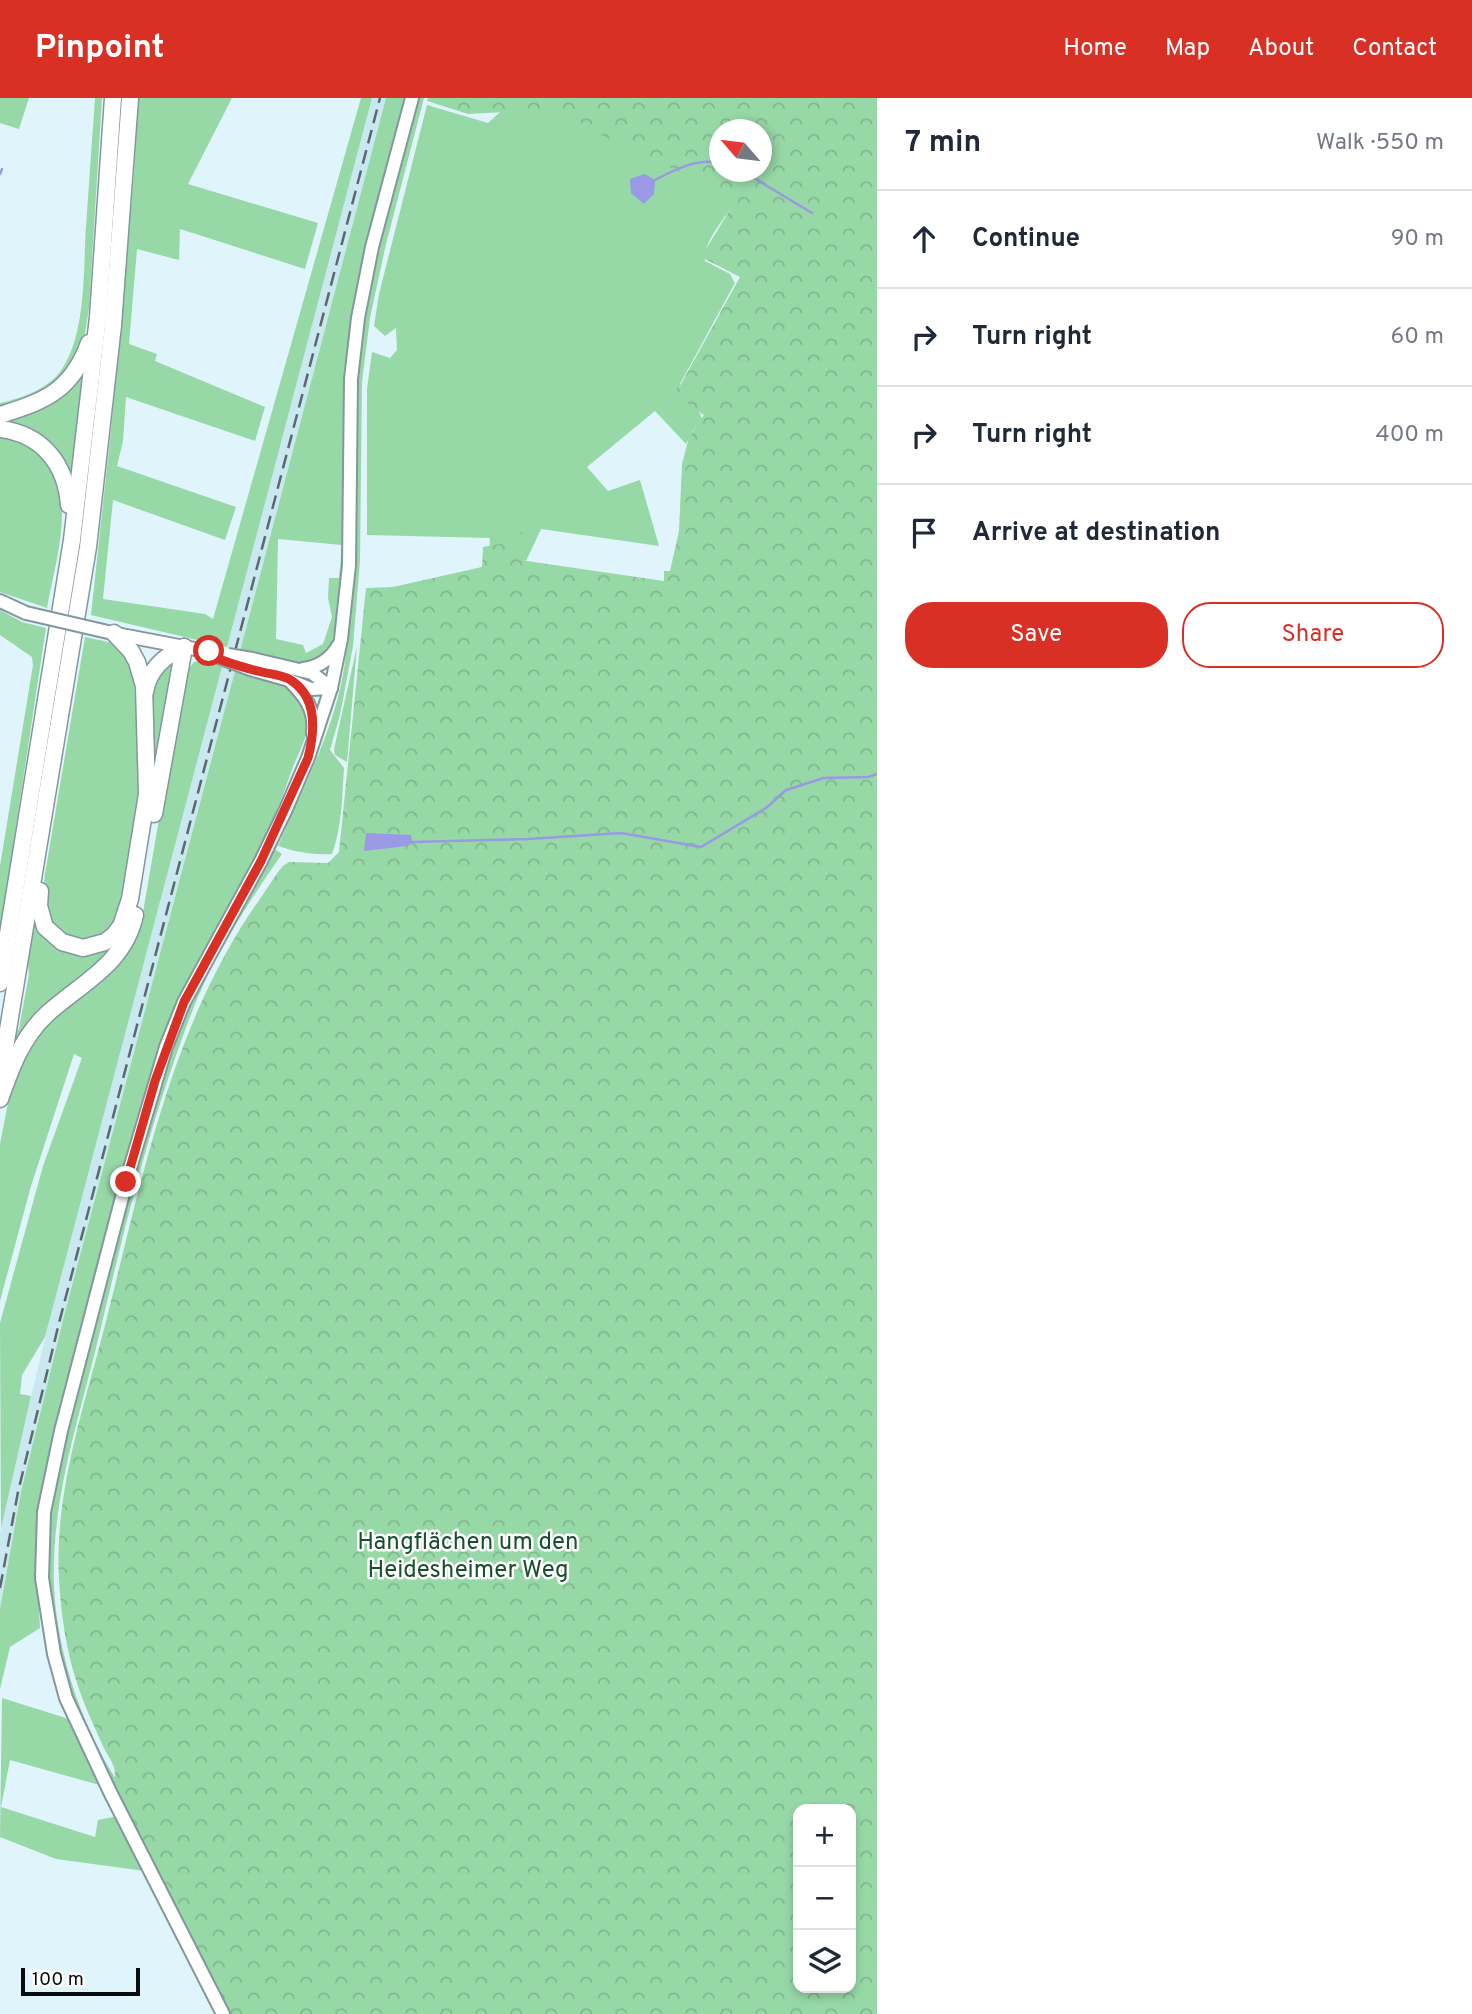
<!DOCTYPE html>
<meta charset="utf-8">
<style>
body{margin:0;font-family:Overpass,sans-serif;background:#f2f2f3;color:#1f2937}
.controls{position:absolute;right:21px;bottom:21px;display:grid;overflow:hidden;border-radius:14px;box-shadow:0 4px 10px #0003}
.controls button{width:63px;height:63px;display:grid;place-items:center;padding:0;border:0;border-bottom:2px solid #e0e1e3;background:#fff;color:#1f2937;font:35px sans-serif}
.compass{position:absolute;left:709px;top:21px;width:63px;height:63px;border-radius:50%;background:#fff;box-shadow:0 4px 10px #0003;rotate:298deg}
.scale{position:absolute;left:21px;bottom:18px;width:119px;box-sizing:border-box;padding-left:7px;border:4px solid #060d0f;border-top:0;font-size:19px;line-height:24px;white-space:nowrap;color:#060d0f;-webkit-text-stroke:5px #fefefe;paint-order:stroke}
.stop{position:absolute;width:21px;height:21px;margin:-16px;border:5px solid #d93025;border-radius:50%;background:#fff}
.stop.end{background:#d93025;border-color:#fff;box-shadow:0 2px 7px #0008}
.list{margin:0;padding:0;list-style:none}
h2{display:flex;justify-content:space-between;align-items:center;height:91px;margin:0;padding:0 28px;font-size:30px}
h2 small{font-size:23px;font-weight:400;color:#747a83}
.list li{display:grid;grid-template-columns:46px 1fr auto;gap:21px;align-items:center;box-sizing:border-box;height:98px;padding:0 28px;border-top:2px solid #e0e1e3}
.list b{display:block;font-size:26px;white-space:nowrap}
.list em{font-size:23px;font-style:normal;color:#747a83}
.actions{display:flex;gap:14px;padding:21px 28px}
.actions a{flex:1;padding:16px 0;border:2px solid #d93025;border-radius:28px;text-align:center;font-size:24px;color:#d93025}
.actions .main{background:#d93025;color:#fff}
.icon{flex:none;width:38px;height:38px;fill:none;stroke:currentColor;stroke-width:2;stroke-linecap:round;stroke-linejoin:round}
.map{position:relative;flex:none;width:877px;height:1916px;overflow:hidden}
header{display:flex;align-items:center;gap:42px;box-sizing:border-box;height:98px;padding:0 35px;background:#d93025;color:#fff}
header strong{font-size:33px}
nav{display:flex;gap:38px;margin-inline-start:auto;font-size:24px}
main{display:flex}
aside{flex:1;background:#fff}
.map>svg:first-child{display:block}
</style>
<header>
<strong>Pinpoint</strong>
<nav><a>Home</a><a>Map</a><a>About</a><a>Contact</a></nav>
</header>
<main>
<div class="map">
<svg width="877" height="1916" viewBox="0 0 877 1916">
<defs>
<pattern id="park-crowns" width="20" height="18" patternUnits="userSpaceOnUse" patternTransform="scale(1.75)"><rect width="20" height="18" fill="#97d8a7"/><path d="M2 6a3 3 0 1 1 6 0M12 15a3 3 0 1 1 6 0" fill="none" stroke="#81b88f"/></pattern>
</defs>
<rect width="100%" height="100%" fill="#dff5fb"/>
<!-- built -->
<g fill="#c9e8f0">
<path d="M372 0H386L240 553 227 549Z"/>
<path d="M222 569 235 573 64 1218 21 1394 0 1511V1435L8 1394 51 1216Z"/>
</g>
<!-- green -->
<g fill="#97d8a7" fill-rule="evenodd">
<path d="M0 0H29L19 31 0 25Z"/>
<path d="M95 0H102L89 210 83 248 78 260 51 293 0 313V305C20 301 47 291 60 274 87 237 83 171 86 128 89 85 92 43 95 0Z"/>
<path d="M138 0H232L188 86 318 125 305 171 180 131 179 162 137 151 129 246 157 256 155 263 265 309 255 343 126 299 123 343 117 368 236 409 225 442 113 402 103 501 205 516 213 521 361 0H372L227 549 91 517 111 332 134 76Z"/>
<path d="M386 0H406L358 190 345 447 339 512 332 544 320 562 302 568 240 553ZM278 441 342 447 339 480H329L328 500 332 519 323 546 306 555 303 547 276 541Z"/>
<path d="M418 0H424L386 146 370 220 362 284 360 463 353 548 340 617 330 652 344 670C342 699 342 729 332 756 314 757 295 754 278 748 304 688 336 629 345 564 353 509 356 451 356 395 357 337 354 279 362 221 372 146 398 73 418 0Z"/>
<path d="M733 0 813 25C790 47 698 133 705 163L730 176 735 185 680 286V292L699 313 702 321 692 334 686 346 655 313 587 369 608 393 640 382 659 448 541 431 506 506 486 502 490 440 367 437V291L372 254 390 260 397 252 396 230 385 238 374 228 379 196 427 7 488 25 510 5ZM720 32H762V74H720Z"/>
<path d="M88 259 71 389 61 366 0 322 46 306Z"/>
<path d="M0 337C9 340 23 341 31 347 83 382 56 459 47 510L0 494Z"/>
<path d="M0 512 22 524 46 530 0 834V768L33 567 32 559 0 537Z"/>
<path d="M85 539 118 546 128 559 133 574 141 661V696L126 795 117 821 101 838 82 846 57 838 42 802 45 776Z"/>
<path d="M357 548 347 664 335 657 334 651Z"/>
<path d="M176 563 150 720C150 676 142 603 163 567Z"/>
<path d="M204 563 222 569 45 1239 22 1277 20 1296 31 1298 1 1430 0 1225 43 1068 82 960 74 956 31 1088 0 1203V1046L11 989 22 959 50 922 101 883 129 852 142 820 184 576 194 564Z"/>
<path d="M235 573C262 581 307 586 308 622 308 641 296 659 290 677 257 776 192 860 157 959 143 999 133 1040 122 1081 87 1212 63 1346 37 1479L40 1530 10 1549 0 1591V1511L21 1394 64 1218Z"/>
<path d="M275 751 282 756C258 790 235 826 215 863 196 899 183 937 170 975 139 1066 118 1158 96 1250 76 1330 51 1406 54 1488 57 1557 85 1641 126 1695L237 1916H229C199 1857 169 1799 139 1740 98 1660 49 1574 47 1481 46 1444 50 1407 57 1370L159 985 188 906 231 825Z"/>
<path d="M36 811 54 844 120 846 11 957 14 937 19 931 29 876 27 858Z"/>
<path d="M2 1600 69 1621 103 1688 10 1662 1 1709 95 1739 98 1722 118 1718 145 1773 56 1761 0 1739Z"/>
</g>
<!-- park -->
<path fill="url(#park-crowns)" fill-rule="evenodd" d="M428 0H877V1916H230L114 1688C115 1681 116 1674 113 1667 111 1661 106 1655 103 1648 94 1628 84 1607 77 1585 66 1552 61 1516 59 1481 54 1395 84 1309 105 1227 143 1079 171 925 262 798 269 788 275 777 283 768L289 764 328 765 339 754 366 490 393 489 482 469 483 449 511 444 525 431 520 462 664 483V473H670L679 433 682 366 689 339 704 317 672 295 681 286 740 179 701 159 739 97 737 95 721 108 698 82 592 33 563 11 468 16 427 3ZM720 32H762V74H720ZM798 1711H851V1890H798Z"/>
<!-- water -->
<g fill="#9a99e5">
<path d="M645 76 655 82 654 96 644 106 631 95 630 81Z"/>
<path d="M366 735 411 737 412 744 407 748 364 753Z"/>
</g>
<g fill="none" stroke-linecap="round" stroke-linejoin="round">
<!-- stream -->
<g stroke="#9a99e5" stroke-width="2.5">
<path d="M744 74 812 115"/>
<path d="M0 76 2 71"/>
<path d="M655 82C674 72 697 60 720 65"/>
<path d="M412 744 528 741 621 735 701 749 766 710 786 692 824 680 868 679 877 676"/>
</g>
<defs>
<g id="secondary">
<path d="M0 503 26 515"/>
<path d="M111 535 200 552"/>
<path d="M252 561 312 575 331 590"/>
<path d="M250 571 289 582 311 591 331 590"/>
<path d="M303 571C319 569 330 562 338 548"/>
<path d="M289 582C305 598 316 612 313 636"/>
<path d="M223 1916 110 1694 66 1600 54 1556 42 1480 44 1414 61 1333 126 1084 166 949 184 904 261 763 286 711 308 660 331 590 341 541 349 467 351 281 358 220 372 149 412 0"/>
</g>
<g id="motorway">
<path d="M0 317C46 303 72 292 89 245"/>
<path d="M0 331C42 336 66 366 69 407"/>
<path d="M145 594C149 571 164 558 184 549"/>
<path d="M154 716 184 549"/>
<path d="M40 793 39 808 45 829 62 844 83 850 105 844 114 837 121 828 130 801 147 696 144 588 137 564 131 553 114 535"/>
<path d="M0 885 72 442 98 219 113 0"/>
<path d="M0 980 88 449 113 227 130 0"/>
<path d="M0 1001C11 970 22 939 47 916 81 885 124 867 135 817"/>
</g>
</defs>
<!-- secondary casing -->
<use href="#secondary" stroke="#83979d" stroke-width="16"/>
<!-- motorway casing -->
<use href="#motorway" stroke="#83979d" stroke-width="19"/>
<!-- secondary -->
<use href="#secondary" stroke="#fff" stroke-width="12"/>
<!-- motorway -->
<use href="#motorway" stroke="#fff" stroke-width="16"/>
<!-- rail -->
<path stroke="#5b686c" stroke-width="2.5" stroke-dasharray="14 7" stroke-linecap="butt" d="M0 1490 18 1394 59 1225 380 0"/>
<defs>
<g id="secondary-bridge">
<path d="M26 515 108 534"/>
<path d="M200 552 250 571"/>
<path d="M228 557 252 561"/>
</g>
</defs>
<!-- secondary-bridge casing -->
<use href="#secondary-bridge" stroke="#83979d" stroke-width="16" stroke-linecap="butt"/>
<!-- secondary-bridge -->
<use href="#secondary-bridge" stroke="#fff" stroke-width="12"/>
</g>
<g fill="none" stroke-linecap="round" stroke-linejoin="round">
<!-- route -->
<path stroke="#d93025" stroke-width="9" d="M126 1084 155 983 184 904 261 763 308 660C315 633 318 598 289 581 281 577 270 576 262 574 241 569 219 563 200 552L209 553"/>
</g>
<g text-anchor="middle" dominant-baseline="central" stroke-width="5" stroke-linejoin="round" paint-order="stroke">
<!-- park labels -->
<g font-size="24" fill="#19502c" stroke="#fefefe">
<text x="468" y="1445">Hangflächen um den<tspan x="468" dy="28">Heidesheimer Weg</tspan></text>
</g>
</g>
</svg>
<div class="controls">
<button>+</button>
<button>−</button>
<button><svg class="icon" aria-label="layers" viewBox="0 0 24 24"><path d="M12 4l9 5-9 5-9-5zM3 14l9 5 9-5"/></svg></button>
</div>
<svg class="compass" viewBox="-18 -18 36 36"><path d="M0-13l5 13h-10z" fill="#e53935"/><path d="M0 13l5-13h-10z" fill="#747a83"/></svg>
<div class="scale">100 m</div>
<div class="stop" style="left:209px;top:553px"></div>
<div class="stop end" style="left:126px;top:1084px"></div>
</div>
<aside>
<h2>7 min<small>Walk · 550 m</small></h2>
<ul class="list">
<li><svg class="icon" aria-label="ahead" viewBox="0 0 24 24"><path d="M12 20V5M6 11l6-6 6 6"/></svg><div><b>Continue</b></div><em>90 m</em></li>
<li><svg class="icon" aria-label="right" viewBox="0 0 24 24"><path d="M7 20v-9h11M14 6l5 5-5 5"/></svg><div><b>Turn right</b></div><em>60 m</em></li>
<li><svg class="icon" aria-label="right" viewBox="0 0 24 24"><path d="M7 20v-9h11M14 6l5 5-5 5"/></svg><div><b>Turn right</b></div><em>400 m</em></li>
<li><svg class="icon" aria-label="arrive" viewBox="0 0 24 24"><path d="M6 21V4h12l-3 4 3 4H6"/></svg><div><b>Arrive at destination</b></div></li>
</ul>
<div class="actions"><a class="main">Save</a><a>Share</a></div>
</aside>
</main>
